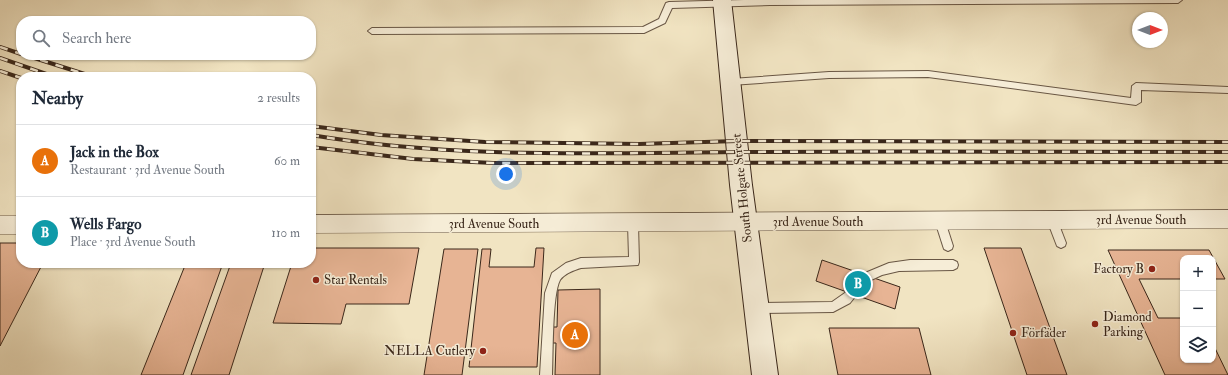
<!DOCTYPE html>
<meta charset="utf-8">
<style>
body{margin:0;font-family:"IM FELL Double Pica",serif;background:#f6f6f7;color:#1f2937}
.controls{position:absolute;right:12px;bottom:12px;display:grid;overflow:hidden;border-radius:8px;box-shadow:0 1px 3px #0004}
.controls button{width:36px;height:36px;display:grid;place-items:center;padding:0;border:0;border-bottom:1px solid #e0e1e3;background:#fff;color:#1f2937;font:20px sans-serif}
.compass{position:absolute;left:1132px;top:12px;width:36px;height:36px;border-radius:50%;background:#fff;box-shadow:0 1px 3px #0004;rotate:90deg}
.you{position:absolute;left:506px;top:174px;width:14px;height:14px;margin:-10px;border:3px solid #fff;border-radius:50%;background:#1a73e8;box-shadow:0 0 0 6px #1a73e833}
.badge{display:grid;place-items:center;width:26px;height:26px;border-radius:50%;background:#7c3aed;color:#fff;font-size:13px;font-weight:700}
.pin{position:absolute;translate:-50% -50%;border:2px solid #fff;box-shadow:0 1px 4px #0006}
.list{margin:0;padding:0;list-style:none}
h2{display:flex;justify-content:space-between;align-items:center;height:52px;margin:0;padding:0 16px;font-size:17px}
h2 small{font-size:13px;font-weight:400;color:#747a83}
.list li{display:grid;grid-template-columns:26px 1fr auto;gap:12px;align-items:center;box-sizing:border-box;height:72px;padding:0 16px;border-top:1px solid #e0e1e3}
.list b{display:block;font-size:15px;white-space:nowrap}
.list p{margin:0;font-size:13px;white-space:nowrap;color:#747a83}
.list em{font-size:13px;font-style:normal;color:#747a83}
.icon{flex:none;width:22px;height:22px;fill:none;stroke:currentColor;stroke-width:2;stroke-linecap:round;stroke-linejoin:round}
.map{position:relative;flex:none;width:1228px;height:375px;overflow:hidden}
.search{position:absolute;background:#fff;box-shadow:0 1px 3px #0004;left:16px;top:16px;width:300px;height:44px;display:flex;align-items:center;gap:10px;box-sizing:border-box;padding:0 14px;border-radius:16px;color:#747a83;font-size:15px}
.panel{position:absolute;background:#fff;box-shadow:0 1px 3px #0004;left:16px;top:72px;width:300px;height:196px;border-radius:16px}
.map>svg:first-child{display:block}
</style>
<div class="map">
<svg width="1228" height="375" viewBox="0 0 1228 375">
<rect width="100%" height="100%" fill="#f1e4c2"/>
<filter id="stains"><feTurbulence type="fractalNoise" baseFrequency=".005" numOctaves="4"/><feColorMatrix values="0 0 0 0 .2 0 0 0 0 .09 0 0 0 0 .02 0 0 0 .5 -.17"/></filter>
<radialGradient id="worn" r=".72"><stop offset=".6" stop-color="#630" stop-opacity="0"/><stop offset="1" stop-color="#630" stop-opacity=".3"/></radialGradient>
<!-- building -->
<g fill="#e7b494" stroke="#3a271a">
<path d="M0 243H21V263H43L0 346Z"/>
<path d="M311 248H419L409 304H346L341 324 273 323 292 263H311Z"/>
<path d="M536 248H544L537 367H469L482 249H491L489 267H534Z"/>
<path d="M984 248H1021L1067 375H1027Z"/>
<path d="M444 249H478L462 375H424Z"/>
<path d="M1108 250H1209L1225 279H1213V258H1183V279H1139L1158 318H1183V360H1213V344L1228 375H1165Z"/>
<path d="M822 260 900 287 895 309 816 281Z"/>
<path d="M186 263H223L183 375H141Z"/>
<path d="M231 263H265L229 375H191Z"/>
<path d="M600 289V375H555L556 343H551V327H557L558 290Z"/>
<path d="M829 328H919L931 375H838Z"/>
</g>
<g fill="none" stroke-linecap="round" stroke-linejoin="round">
<defs>
<g id="lane">
<path d="M744 0H1182L1178 3 770 5 672 8 665 23 644 33 372 34 368 31 372 28 643 27 659 19 666 3 669 2Z"/>
<path d="M928 71 1131 98 1132 86 1136 83 1228 87V93L1141 90V102L1136 105 928 77 829 78 731 85 727 82 731 79 829 72Z"/>
<path d="M1052 216 1056 217 1066 243 1065 246 1061 248 1057 246 1047 220 1048 217Z"/>
<path d="M940 217 944 218 945 221 953 246 952 249 948 251 944 249 943 246 935 221 936 218Z"/>
<path d="M633 220 637 221 638 224 639 262 638 265 581 268C574 270 564 274 560 280 552 295 553 355 552 375H540L545 293 552 273 566 263 581 258 629 257 628 224 629 221Z"/>
<path d="M910 260H953L957 262 958 265 957 268 953 270 899 271 882 275 869 281 865 279 864 276 865 273 889 263Z"/>
<path d="M852 288 856 289 858 293 850 303 833 312 757 313 753 312 751 308 753 304 757 303 832 302Z"/>
</g>
<g id="street">
<path d="M1228 210V228L311 233V215Z"/>
<rect x="0" y="216" width="21" height="18"/>
</g>
<path id="secondary" d="M713 0H731L752 185 778 375H752L730 185Z"/>
</defs>
<!-- lane casing -->
<use href="#lane" stroke="#685644" stroke-width="2"/>
<!-- street casing -->
<use href="#street" stroke="#685644" stroke-width="1"/>
<!-- secondary casing -->
<use href="#secondary" stroke="#3a271a" stroke-width="2"/>
<!-- lane -->
<use href="#lane" fill="#f6edd7" fill-rule="evenodd"/>
<!-- street -->
<use href="#street" fill="#f6edd7" fill-rule="evenodd"/>
<!-- secondary -->
<use href="#secondary" fill="#f6edd7" fill-rule="evenodd"/>
<defs>
<g id="rail">
<path d="M0 47 21 54"/>
<path d="M25 55 94 77"/>
<path d="M0 58 55 77"/>
<path d="M0 71 21 78"/>
<path d="M311 126 381 135 485 142 639 144 737 141 1228 142"/>
<path d="M311 135C453 159 596 153 739 152 902 151 1065 152 1228 152"/>
<path d="M311 147 413 159 493 163 1228 162"/>
</g>
</defs>
<!-- rail casing -->
<use href="#rail" stroke="#3a271a" stroke-width="4"/>
<!-- rail -->
<use href="#rail" stroke="#f6edd7" stroke-width="2.5" stroke-dasharray="8" stroke-linecap="butt"/>
</g>
<!-- markers -->
<g fill="#8f2418" stroke="#f6edd7" stroke-width="1.5">
<circle cx="1152" cy="269" r="4"/>
<circle cx="316" cy="280" r="4"/>
<circle cx="1095" cy="324" r="4"/>
<circle cx="1013" cy="333" r="4"/>
<circle cx="483" cy="351" r="4"/>
</g>
<g text-anchor="middle" dominant-baseline="central" stroke-width="3" stroke-linejoin="round" paint-order="stroke">
<!-- street labels -->
<g font-size="13" fill="#3a271a" stroke="#f6edd7">
<text transform="translate(742 188) rotate(-96)">South Holgate Street</text>
<text x="1141" y="220">3rd Avenue South</text>
<text x="818" y="222">3rd Avenue South</text>
<text x="494" y="224">3rd Avenue South</text>
</g>
<!-- poi labels -->
<g font-size="13" fill="#3a271a" stroke="#f6edd7" text-anchor="start">
<text x="1144" y="269" text-anchor="end">Factory B</text>
<text x="324" y="280">Star Rentals</text>
<text x="1103" y="317">Diamond<tspan x="1103" dy="15">Parking</tspan></text>
<text x="1021" y="333">Förfäder</text>
<text x="475" y="351" text-anchor="end">NELLA Cutlery</text>
</g>
</g>
<rect width="100%" height="100%" filter="url(#stains)"/>
<rect width="100%" height="100%" fill="url(#worn)"/>
</svg>
<div class="controls">
<button>+</button>
<button>−</button>
<button><svg class="icon" aria-label="layers" viewBox="0 0 24 24"><path d="M12 4l9 5-9 5-9-5zM3 14l9 5 9-5"/></svg></button>
</div>
<svg class="compass" viewBox="-18 -18 36 36"><path d="M0-13l5 13h-10z" fill="#e53935"/><path d="M0 13l5-13h-10z" fill="#747a83"/></svg>
<div class="you"></div>
<div class="pin badge" style="left:575px;top:335px;background:#e8710a">A</div>
<div class="pin badge" style="left:858px;top:284px;background:#0f9aa8">B</div>
<div class="search"><svg class="icon" aria-label="search" viewBox="0 0 24 24"><circle cx="10" cy="10" r="6"/><path d="M15 15l6 6"/></svg>Search here</div>
<section class="panel">
<h2>Nearby<small>2 results</small></h2>
<ul class="list">
<li><span class="badge" style="background:#e8710a">A</span><div><b>Jack in the Box</b><p>Restaurant · 3rd Avenue South</p></div><em>60 m</em></li>
<li><span class="badge" style="background:#0f9aa8">B</span><div><b>Wells Fargo</b><p>Place · 3rd Avenue South</p></div><em>110 m</em></li>
</ul>
</section>
</div>
